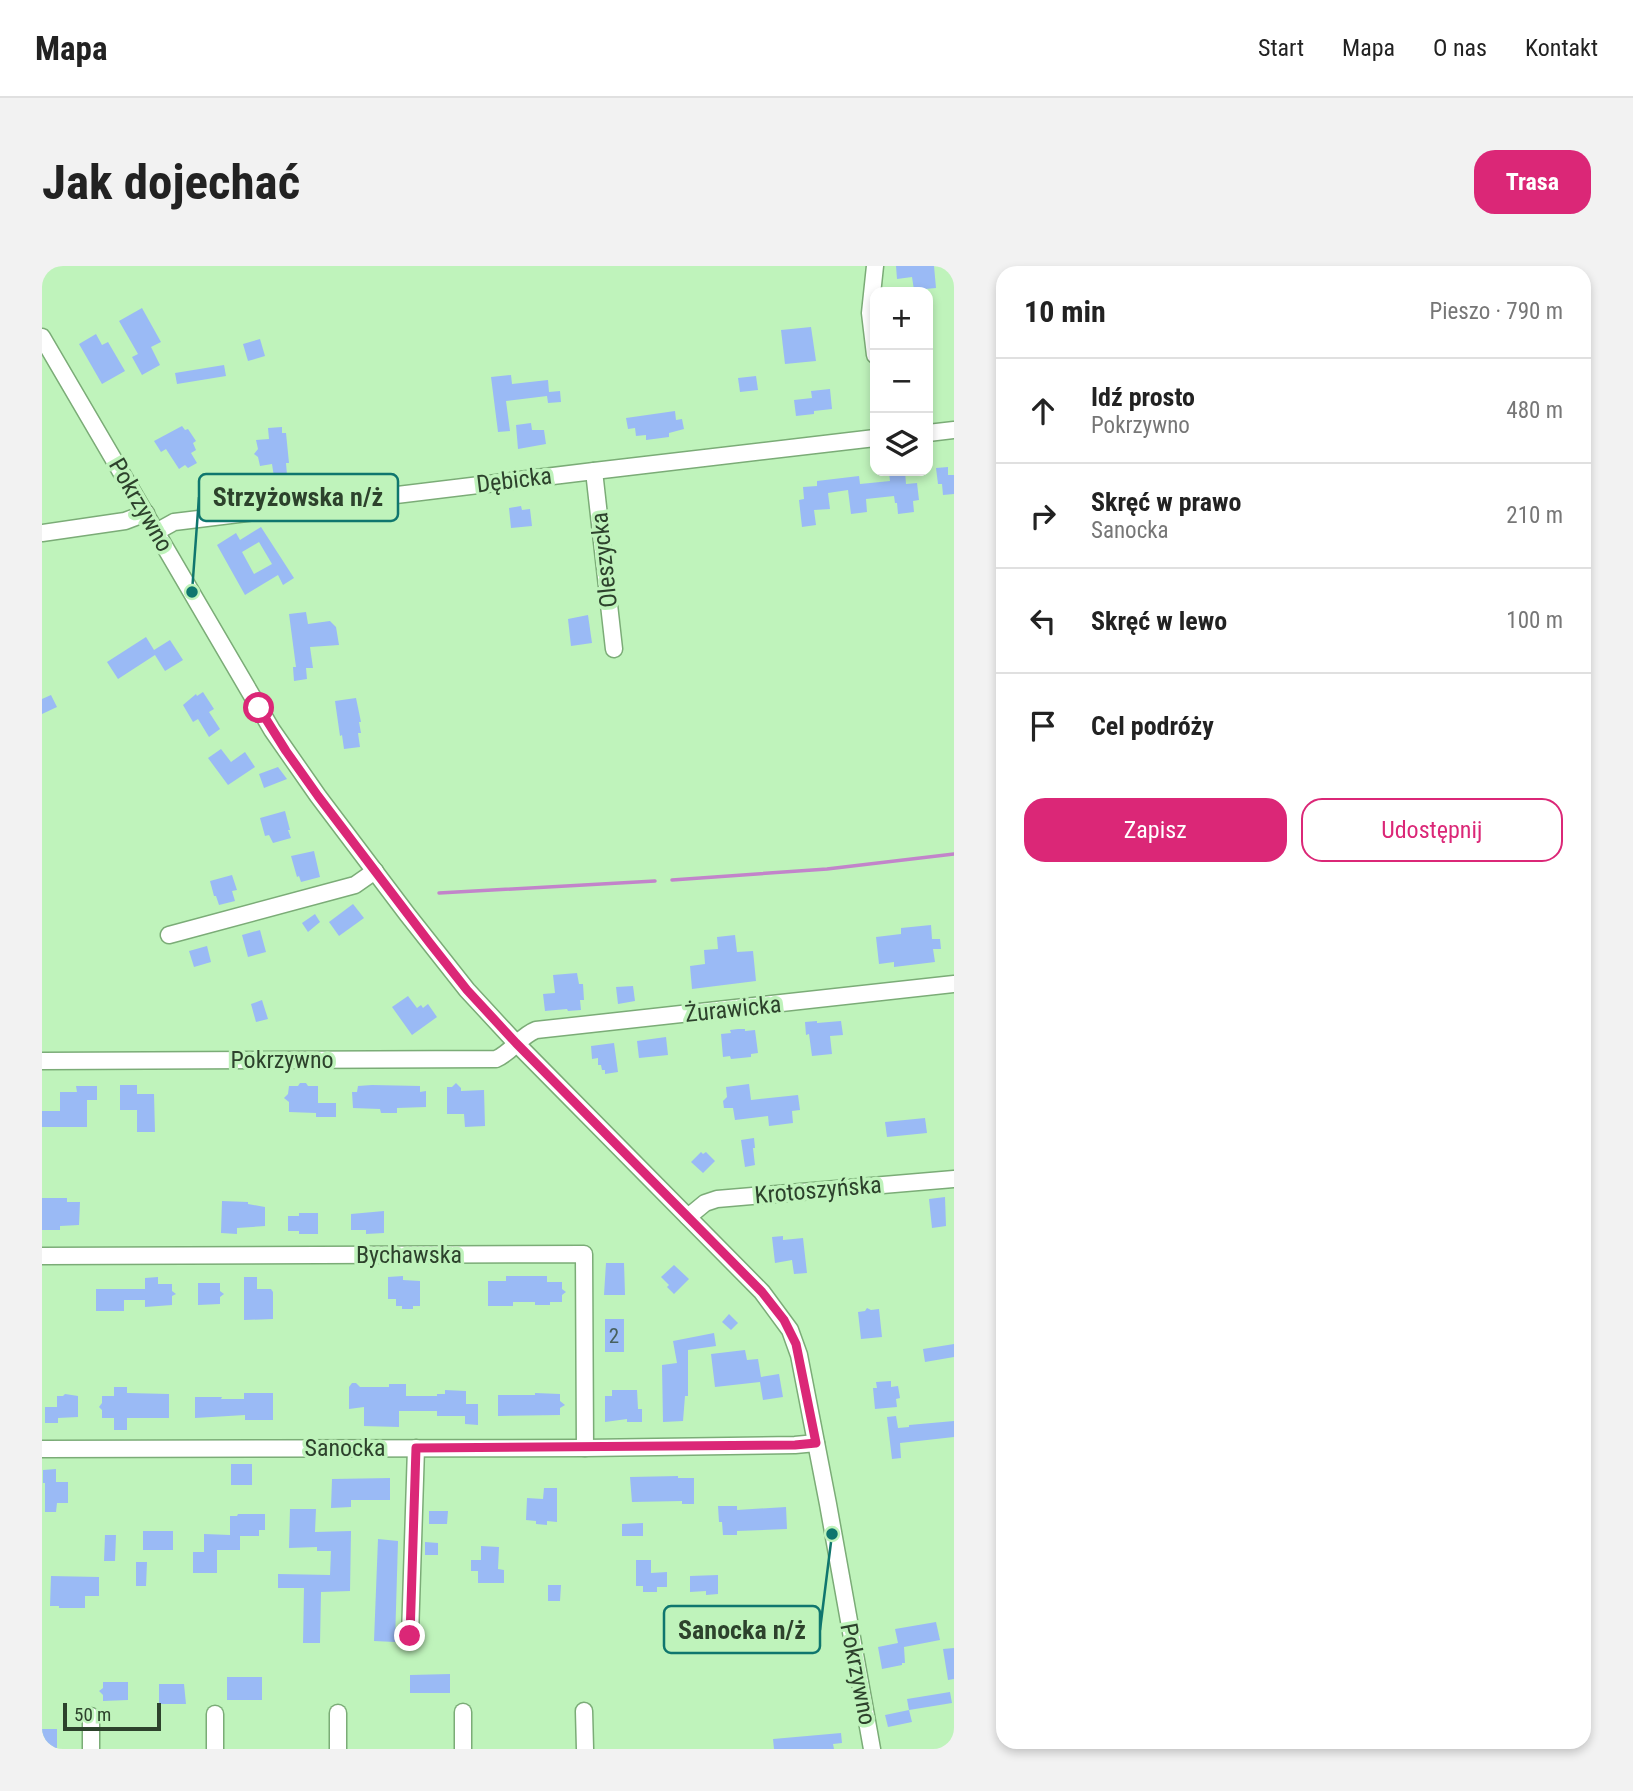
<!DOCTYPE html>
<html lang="pl">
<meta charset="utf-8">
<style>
body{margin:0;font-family:"Roboto Condensed",sans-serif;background:#f2f2f2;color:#222}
.controls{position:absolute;right:21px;top:21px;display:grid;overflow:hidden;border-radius:14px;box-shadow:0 4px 10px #0003}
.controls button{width:63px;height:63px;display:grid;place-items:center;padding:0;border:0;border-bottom:2px solid #e0e0e0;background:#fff;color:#222;font:35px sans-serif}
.scale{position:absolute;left:21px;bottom:18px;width:98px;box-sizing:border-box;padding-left:7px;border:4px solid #2d422c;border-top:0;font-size:19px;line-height:24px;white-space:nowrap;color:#2d422c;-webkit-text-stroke:5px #bff3bb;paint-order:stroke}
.stop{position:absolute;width:21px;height:21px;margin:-16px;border:5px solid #db2777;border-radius:50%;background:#fff}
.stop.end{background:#db2777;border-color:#fff;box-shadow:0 2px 7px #0008}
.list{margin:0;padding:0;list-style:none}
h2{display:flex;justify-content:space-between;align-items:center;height:91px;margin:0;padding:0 28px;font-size:30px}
h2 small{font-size:23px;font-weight:400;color:#767676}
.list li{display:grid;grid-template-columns:46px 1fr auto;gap:21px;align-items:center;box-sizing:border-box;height:105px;padding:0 28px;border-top:2px solid #e0e0e0}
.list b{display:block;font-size:26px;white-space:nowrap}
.list p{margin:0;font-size:23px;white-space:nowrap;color:#767676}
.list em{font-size:23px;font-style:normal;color:#767676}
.actions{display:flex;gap:14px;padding:21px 28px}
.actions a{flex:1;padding:16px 0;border:2px solid #db2777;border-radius:21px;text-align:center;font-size:24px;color:#db2777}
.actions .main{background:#db2777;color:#fff}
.icon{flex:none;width:38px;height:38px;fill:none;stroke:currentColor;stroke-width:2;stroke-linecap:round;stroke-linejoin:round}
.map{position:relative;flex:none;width:912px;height:1483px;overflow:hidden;border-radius:21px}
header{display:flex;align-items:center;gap:42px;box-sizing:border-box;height:98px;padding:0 35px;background:#fff;border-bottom:2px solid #e0e0e0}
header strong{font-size:33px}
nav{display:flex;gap:38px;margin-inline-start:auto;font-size:24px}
.intro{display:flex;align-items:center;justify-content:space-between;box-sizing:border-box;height:168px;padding:0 42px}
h1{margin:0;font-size:49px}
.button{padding:18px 32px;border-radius:21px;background:#db2777;color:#fff;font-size:24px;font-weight:700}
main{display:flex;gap:42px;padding:0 42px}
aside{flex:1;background:#fff;border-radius:21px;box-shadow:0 4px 10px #0003}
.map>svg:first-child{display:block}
</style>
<header>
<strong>Mapa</strong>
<nav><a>Start</a><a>Mapa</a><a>O nas</a><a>Kontakt</a></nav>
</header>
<div class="intro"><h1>Jak dojechać</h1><a class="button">Trasa</a></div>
<main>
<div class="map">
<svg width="912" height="1483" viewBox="0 0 912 1483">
<rect width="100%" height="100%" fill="#bff3bb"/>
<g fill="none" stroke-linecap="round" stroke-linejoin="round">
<!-- stream -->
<g stroke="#c284ca" stroke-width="3.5">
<path d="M630 614 785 603 912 588"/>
<path d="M397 627 613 615"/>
</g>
</g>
<!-- building -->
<g fill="#9abaf5" fill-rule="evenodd">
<path d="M854 0H892L894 22 872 24 870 11 855 13Z"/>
<path d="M100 42 119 76 109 81 118 99 100 109 90 91 96 88 77 55Z"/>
<path d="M769 61 774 95 743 98 739 64Z"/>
<path d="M54 68 60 79 66 76 83 105 60 118 37 78Z"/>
<path d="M218 73 223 90 206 95 201 78Z"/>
<path d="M182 99 184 110 135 118 133 107Z"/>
<path d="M469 109 470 118 506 114 507 126 518 125 519 136 506 137 505 130 464 135 468 165 456 166 449 111Z"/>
<path d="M714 110 716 124 698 126 696 112Z"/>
<path d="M788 123 790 143 772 145V148L754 150 752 134 770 132 769 125Z"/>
<path d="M633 145 634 154 640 153 642 163 627 167V171L604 174V169L594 170 593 162 586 163 584 152Z"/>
<path d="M489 157 490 164H502L504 178 476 183 474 159Z"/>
<path d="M140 160 143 164 146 163 154 175 151 177 154 184 149 187 155 197 146 202 143 199 137 203 124 183 119 186 112 175Z"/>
<path d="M240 161V167H244L247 197H244L245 209 232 211 230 198 218 200 216 191 212 188 216 183 214 174 227 173 226 162Z"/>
<path d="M906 201V209H912V228L901 229 900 218H896L894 202Z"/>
<path d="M863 205 864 218 875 217 877 234 871 235 872 246 856 248 855 237H853L852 230 824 233 825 246 809 248 806 224 786 227 788 243 772 244 774 259 760 261 757 234 762 233 761 221 775 220V215L817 210 818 218 848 215 847 207Z"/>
<path d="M479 240 480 244 488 243 490 260 469 262 467 242Z"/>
<path d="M219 261 252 312 241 319 236 309 203 329 175 279 194 267 198 274ZM217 276 230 298 212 308 200 286Z"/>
<path d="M264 346 266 358 288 355 294 361 297 379 268 381 271 402H264L265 413 252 415 251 401H254L247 348Z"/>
<path d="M546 349 550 377 529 380 526 353Z"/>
<path d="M104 371 112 384 128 374 141 394 123 405 113 389 76 413 65 396Z"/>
<path d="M161 426 172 443 167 446 178 463 167 471 156 453 151 456 141 439 154 428 155 430Z"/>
<path d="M9 429 15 441 0 448V433Z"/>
<path d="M314 432 319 456H317L319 467H316L318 481 302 483 300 469 298 470 293 435Z"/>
<path d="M179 483 189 496 203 486 213 501 186 519 166 492Z"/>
<path d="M236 501 245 513 222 522 217 508Z"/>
<path d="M243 545 248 564H246L249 572 231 577 227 569 223 570 218 552Z"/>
<path d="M272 585 278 611 259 616 257 610 255 611 249 590Z"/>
<path d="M190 609 195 624 190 625 193 635 177 639 174 630H172L168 615Z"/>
<path d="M311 638 322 652 297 670 287 656Z"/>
<path d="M273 648 278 656 266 666 260 657Z"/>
<path d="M889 659 890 673H898L899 683H891L893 696 852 701V696L837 698 834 671 859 668V662Z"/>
<path d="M218 664 224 686 206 691 200 669Z"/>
<path d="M693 669 695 686 711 685 714 715 650 723 648 700 663 698 662 684 676 683 675 671Z"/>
<path d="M165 680 169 696 152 701 147 685Z"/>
<path d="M535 707 537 718H541L542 734H538L539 744 526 745 525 743 503 745 501 728 513 727 511 709Z"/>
<path d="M591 720 593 735 576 738 574 721Z"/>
<path d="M366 730 375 742 379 739 381 742 386 738 395 751 370 769 350 741Z"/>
<path d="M220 734 226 753 214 756 209 738Z"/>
<path d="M775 755V757L799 755 801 769 788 770 790 788 770 790 767 768 764 769 763 756Z"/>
<path d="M696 763H703V765L713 764 716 787 709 788V791L689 793 688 790 681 791 679 768 689 767 688 764Z"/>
<path d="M624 771 626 789 597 792 595 775Z"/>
<path d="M572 777 576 806 563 808V804H560L559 799H556V792L550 793 549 780Z"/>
<path d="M258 817H264L266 820H276V837H294V851H274V847L247 846V836L242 832 246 828 247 820H256Z"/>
<path d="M414 817 419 822V825L442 824 443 860 423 861 422 848H405V821H410Z"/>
<path d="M707 818 709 834 756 829 758 844 750 845 751 857 727 860 726 850 693 854 691 842H682L681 835 685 831 684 821Z"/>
<path d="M78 819H95V828H112L113 866H95V844H78Z"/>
<path d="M330 819 378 820V826L384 825V841L355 842V847H339L338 843 311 842 310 826H315L316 820Z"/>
<path d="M34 820H55V834H45V861H0V845H18V826H35Z"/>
<path d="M883 852 885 867 845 871 843 856Z"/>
<path d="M712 872 713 882H711L713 899 703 901 699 874Z"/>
<path d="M659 886 661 888 664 886 673 895 661 907 649 896Z"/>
<path d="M903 931 904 960 890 962 887 933Z"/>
<path d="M0 932H25V936H38L37 959 18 960V964H0Z"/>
<path d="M180 935 206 936V938L223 941V960L195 962V968L179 967Z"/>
<path d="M342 945V967L324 968V964H309V948Z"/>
<path d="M257 947H276V968H257V965H246V950H257Z"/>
<path d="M741 970V974L761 972 765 1007 752 1008 750 994 733 997 730 971Z"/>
<path d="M564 997H582L583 1029H562Z"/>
<path d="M632 999 647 1013 632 1028 625 1021 627 1019 619 1011Z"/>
<path d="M361 1010V1014L378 1015V1040H371V1043H360V1040H354V1033H346V1011Z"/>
<path d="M464 1010H505V1016H520V1023L524 1026 520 1029V1036H508V1039H493V1036H471V1040H446V1015H464Z"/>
<path d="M116 1011V1018H130V1025L134 1028 130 1030V1039L103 1041V1034H82V1045H54V1023H103V1012Z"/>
<path d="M202 1011H215V1023H229L231 1026V1053L202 1054Z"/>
<path d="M156 1017H178V1025L182 1028 178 1031V1038L156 1039Z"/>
<path d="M825 1042 829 1044 837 1043 840 1071 819 1073 816 1046 823 1045Z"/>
<path d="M687 1048 696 1057 689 1064 680 1056Z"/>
<rect x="563" y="1053" width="19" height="33"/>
<path d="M672 1067 674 1080 646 1084V1130H643L641 1155 621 1156 620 1099 635 1097 631 1075Z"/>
<path d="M912 1078V1091L883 1096 881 1083Z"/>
<path d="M703 1084 705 1094 716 1093 719 1111 737 1108 741 1131 721 1134 718 1116 673 1121 669 1088Z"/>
<path d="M849 1115V1121L856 1120 858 1132 854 1133 855 1141 833 1143 831 1122H835L834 1116Z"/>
<path d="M310 1117H314L318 1121H347V1118H364V1130H395V1128H403V1124L424 1125V1138H436V1159L423 1158V1150H395V1145H357V1161L322 1160V1141L307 1143V1121Z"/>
<path d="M72 1121H85V1127L127 1128V1152H85V1164H72V1152H60V1144L57 1141 60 1137V1130H72Z"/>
<path d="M570 1124H595L596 1143H600V1156H585V1153L563 1156V1130H570Z"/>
<path d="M202 1127H231V1154H203V1149L153 1152V1131H180L179 1133H202Z"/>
<path d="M493 1127 518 1128V1135L523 1139 518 1142V1149L456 1150V1129H493Z"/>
<path d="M23 1128 36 1130V1151L16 1152V1157H3V1141H15V1130H21Z"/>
<path d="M854 1150 856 1162 867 1161V1159L912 1155V1171L858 1177 859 1192 850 1193 845 1151Z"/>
<rect x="189" y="1198" width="21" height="21"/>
<path d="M14 1203V1216H26V1237H15L14 1246H3V1217H1V1204Z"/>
<path d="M636 1210V1212H652V1238H640V1235L590 1236 588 1211Z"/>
<path d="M348 1212V1234H309V1241L289 1242 290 1213Z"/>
<path d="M502 1222H515V1256L505 1255V1259L494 1258V1255L484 1254 485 1232 501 1233Z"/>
<path d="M676 1240H695V1244L744 1241 745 1263 695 1265V1269H681L680 1256H677Z"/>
<path d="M248 1243H274L273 1266 309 1265 308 1325 279 1326 278 1377H261L262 1322H236V1308L288 1309 289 1285H275V1281L247 1282Z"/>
<path d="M387 1245H406L405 1258H387Z"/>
<path d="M196 1248H223V1264H217V1270H198V1284H175V1307H151V1286H162V1268L188 1269V1250H195Z"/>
<path d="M601 1257V1270H580V1258Z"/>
<rect x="101" y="1265" width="30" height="19"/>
<path d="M63 1269H74L73 1295H62Z"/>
<path d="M336 1273 356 1275 353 1376 332 1375Z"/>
<path d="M383 1276 396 1277V1289H383Z"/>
<path d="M439 1280 457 1281 456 1303 462 1304V1317H436V1305H429V1294H439Z"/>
<path d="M594 1294H609V1307L625 1306V1321H615V1326H601V1320H594Z"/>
<path d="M94 1296H105L104 1320H94Z"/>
<path d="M676 1309V1328L664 1329V1325L648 1326V1310Z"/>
<path d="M9 1310 57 1311V1330H43V1342H17V1340H8Z"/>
<path d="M506 1319H519L518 1335H506Z"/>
<path d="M894 1356 898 1374 862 1381 863 1397H860V1399L840 1403 836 1381 856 1377 853 1363Z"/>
<path d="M912 1382V1413L906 1414 901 1383Z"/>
<path d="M408 1408V1427H368V1409Z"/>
<rect x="185" y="1411" width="35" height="23"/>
<path d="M61 1416H86V1434L61 1435V1429L57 1425 61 1422Z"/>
<path d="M117 1418H142L144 1438H117Z"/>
<path d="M908 1426 910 1437 867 1444 865 1433Z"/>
<path d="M867 1444 870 1456 846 1461 843 1449Z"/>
<rect x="0" y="1463" width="15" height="20"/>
<path d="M799 1467 800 1477 791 1478 792 1483H732L731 1473Z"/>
</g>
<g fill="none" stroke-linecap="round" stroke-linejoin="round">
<defs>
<g id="minor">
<path d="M833 0 828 47 833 89"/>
<path d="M0 71 230 464 276 530 365 648 425 724 474 777 720 1026 748 1064 757 1089 786 1238 830 1483"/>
<path d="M886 167 912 164"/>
<path d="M552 205 572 383"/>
<path d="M114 266 132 256 552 205 833 172"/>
<path d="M0 267 83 255 104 247"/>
<path d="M127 669 313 619 333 605"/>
<path d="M0 795 454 793C469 787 478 770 494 764L912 718"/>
<path d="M646 951 663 937 675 933 912 913"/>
<path d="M0 990 542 988 543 1182"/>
<path d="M0 1183 543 1182 753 1179 774 1177"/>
<path d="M368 1370 374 1182"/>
<path d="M542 1445 543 1483"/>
<path d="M49 1450V1483"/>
<path d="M173 1483V1448"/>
<path d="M296 1483V1447"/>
<path d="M421 1483V1446"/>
</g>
</defs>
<!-- minor casing -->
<use href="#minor" stroke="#7bac77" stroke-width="19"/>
<!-- minor -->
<use href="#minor" stroke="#fff" stroke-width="16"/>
</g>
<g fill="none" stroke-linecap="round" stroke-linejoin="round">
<!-- route -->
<path stroke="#db2777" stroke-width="9" d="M217 442 244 485 276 530 387 676 425 724 474 777 720 1026 742 1054 754 1078 774 1177 753 1179 374 1182 368 1370"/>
</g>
<g text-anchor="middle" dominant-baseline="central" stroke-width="7" stroke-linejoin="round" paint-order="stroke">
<!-- number labels -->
<g font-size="21" fill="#48605e">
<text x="572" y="1070">2</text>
</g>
<!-- street labels -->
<g font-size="24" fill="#2d422c" stroke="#bff3bb">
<text transform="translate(472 214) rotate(-7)">Dębicka</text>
<text transform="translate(99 239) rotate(60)">Pokrzywno</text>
<text transform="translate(562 294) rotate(-96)">Oleszycka</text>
<text transform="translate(691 743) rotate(-6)">Żurawicka</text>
<text x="240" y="794">Pokrzywno</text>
<text transform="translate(776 924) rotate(-5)">Krotoszyńska</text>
<text x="367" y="989">Bychawska</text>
<text x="303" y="1182">Sanocka</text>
<text transform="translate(816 1408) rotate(79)">Pokrzywno</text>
</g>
</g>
<!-- callouts -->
<path fill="none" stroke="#0f766e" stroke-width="2.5" d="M150 326L157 231M790 1268L778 1364"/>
<g fill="#0f766e" stroke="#bff3bb" stroke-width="2.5">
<circle cx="150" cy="326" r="7"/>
<circle cx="790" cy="1268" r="7"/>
</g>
<g fill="#bff3bb" stroke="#0f766e" stroke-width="2.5">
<rect x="157" y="208" width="199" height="47" rx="7"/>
<rect x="622" y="1340" width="156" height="47" rx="7"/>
</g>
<g font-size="26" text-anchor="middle" font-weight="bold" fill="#2d422c">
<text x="256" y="240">Strzyżowska n/ż</text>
<text x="700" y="1373">Sanocka n/ż</text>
</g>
</svg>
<div class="controls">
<button>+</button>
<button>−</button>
<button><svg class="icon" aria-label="layers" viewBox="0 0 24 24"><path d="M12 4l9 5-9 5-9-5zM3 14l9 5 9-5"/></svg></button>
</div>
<div class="scale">50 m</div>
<div class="stop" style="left:217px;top:442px"></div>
<div class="stop end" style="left:368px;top:1370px"></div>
</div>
<aside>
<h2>10 min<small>Pieszo · 790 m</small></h2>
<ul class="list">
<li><svg class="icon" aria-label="ahead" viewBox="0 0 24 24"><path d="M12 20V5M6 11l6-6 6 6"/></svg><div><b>Idź prosto</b><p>Pokrzywno</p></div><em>480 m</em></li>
<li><svg class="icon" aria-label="right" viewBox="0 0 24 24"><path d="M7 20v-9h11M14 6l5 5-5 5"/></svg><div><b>Skręć w prawo</b><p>Sanocka</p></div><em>210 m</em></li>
<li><svg class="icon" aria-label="left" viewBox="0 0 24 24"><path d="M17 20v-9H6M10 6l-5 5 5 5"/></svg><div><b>Skręć w lewo</b></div><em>100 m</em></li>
<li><svg class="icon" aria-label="arrive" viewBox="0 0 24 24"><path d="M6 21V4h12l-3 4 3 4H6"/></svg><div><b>Cel podróży</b></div></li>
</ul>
<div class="actions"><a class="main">Zapisz</a><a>Udostępnij</a></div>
</aside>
</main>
